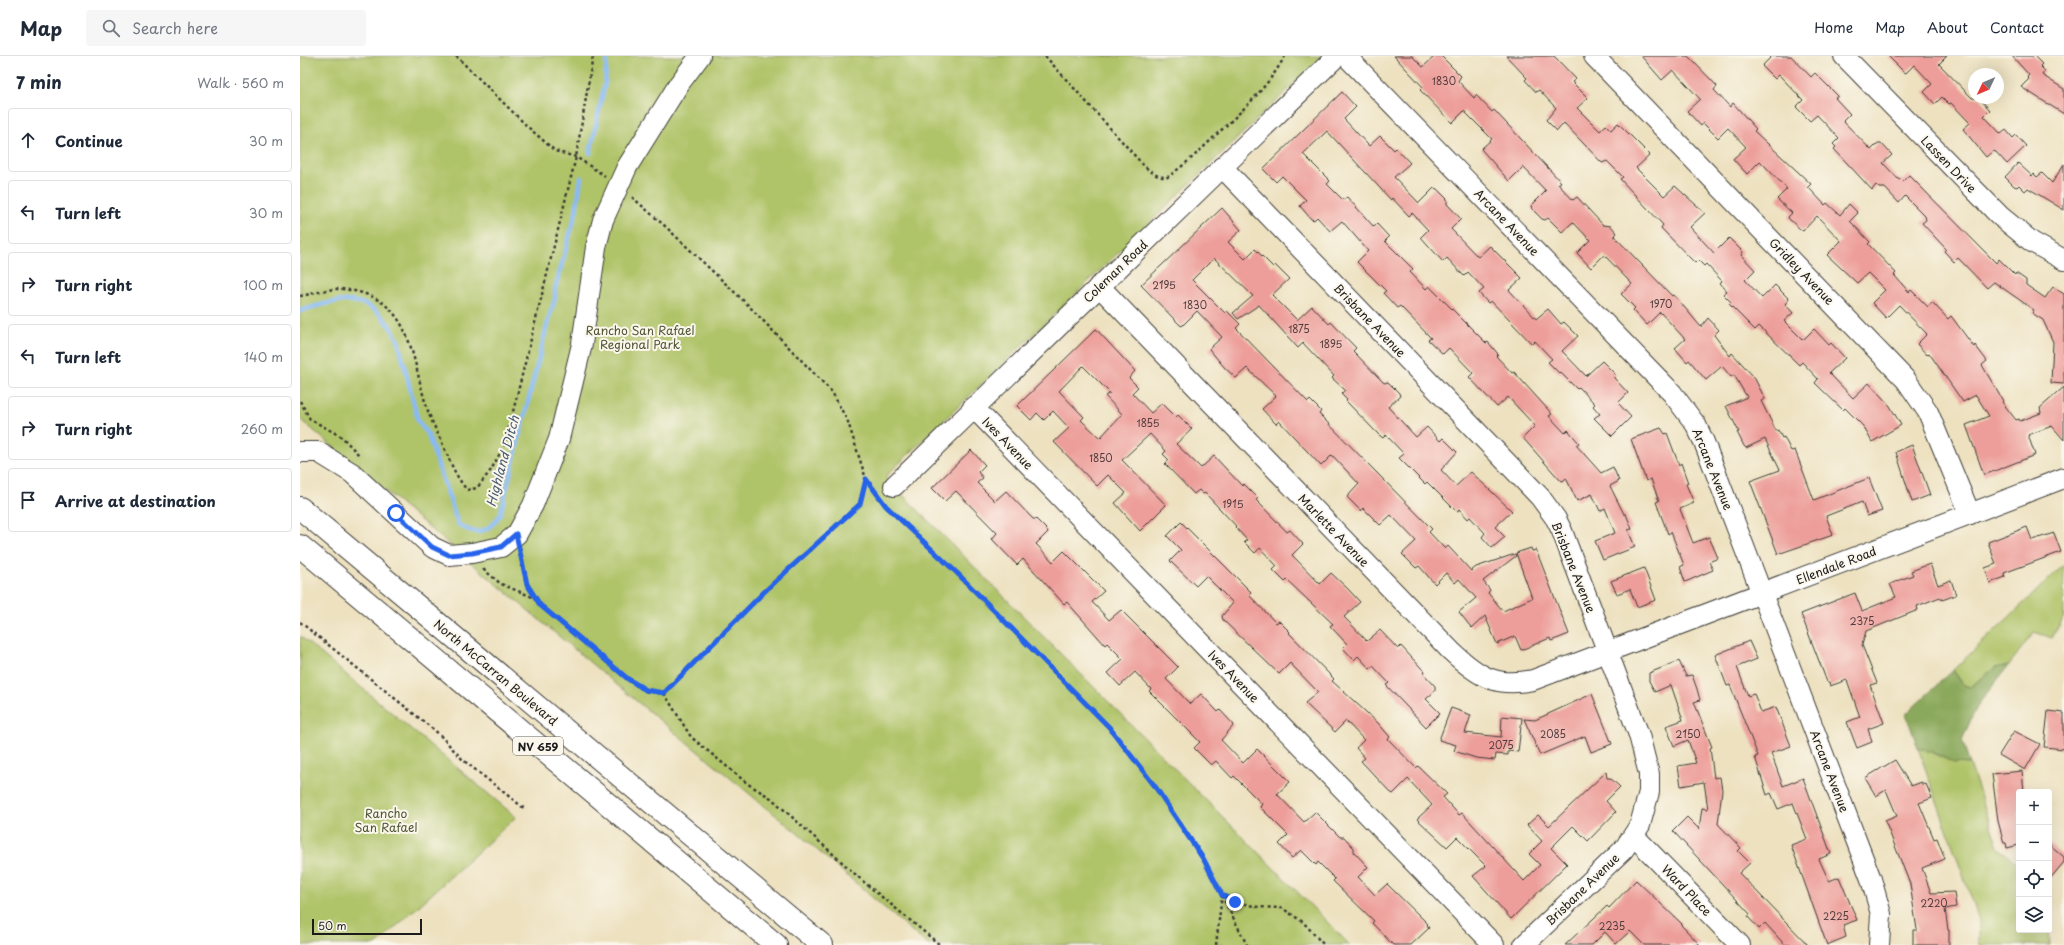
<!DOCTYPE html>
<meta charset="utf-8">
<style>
body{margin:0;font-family:"Playpen Sans",sans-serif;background:#f6f6f7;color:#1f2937}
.controls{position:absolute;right:12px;bottom:12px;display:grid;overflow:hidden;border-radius:4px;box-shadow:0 4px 16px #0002}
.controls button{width:36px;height:36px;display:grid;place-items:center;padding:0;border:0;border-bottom:1px solid #e0e1e3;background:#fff;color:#1f2937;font:20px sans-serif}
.compass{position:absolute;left:1668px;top:12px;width:36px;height:36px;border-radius:50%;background:#fff;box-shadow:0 4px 16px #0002;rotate:226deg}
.scale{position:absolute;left:12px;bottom:10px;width:110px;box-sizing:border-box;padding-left:4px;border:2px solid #1c1c1c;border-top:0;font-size:11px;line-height:14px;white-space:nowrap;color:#1c1c1c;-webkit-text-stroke:3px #fbf7ec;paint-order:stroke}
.stop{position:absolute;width:12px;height:12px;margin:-9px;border:3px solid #2563eb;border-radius:50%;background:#fff}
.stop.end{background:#2563eb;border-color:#fff;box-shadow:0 1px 4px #0008}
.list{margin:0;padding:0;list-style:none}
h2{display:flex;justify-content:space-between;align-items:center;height:52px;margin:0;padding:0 16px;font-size:17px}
h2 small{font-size:13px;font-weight:400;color:#747a83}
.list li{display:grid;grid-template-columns:26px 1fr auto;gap:12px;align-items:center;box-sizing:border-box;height:64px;margin:0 8px 8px;padding:0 8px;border:1px solid #e0e1e3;border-radius:4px}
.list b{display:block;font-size:15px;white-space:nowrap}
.list em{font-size:13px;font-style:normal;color:#747a83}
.icon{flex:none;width:22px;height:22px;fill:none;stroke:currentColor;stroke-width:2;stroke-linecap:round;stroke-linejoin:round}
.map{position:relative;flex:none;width:1764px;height:889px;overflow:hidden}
header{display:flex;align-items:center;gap:24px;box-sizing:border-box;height:56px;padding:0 20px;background:#fff;border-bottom:1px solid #e0e1e3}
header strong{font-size:19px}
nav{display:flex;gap:22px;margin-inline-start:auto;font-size:14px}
.search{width:280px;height:36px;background:#f6f6f7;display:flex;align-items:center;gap:10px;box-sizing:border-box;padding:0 14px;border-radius:4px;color:#747a83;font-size:15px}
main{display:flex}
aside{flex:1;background:#fff}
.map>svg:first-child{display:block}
</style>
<header>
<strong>Map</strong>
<div class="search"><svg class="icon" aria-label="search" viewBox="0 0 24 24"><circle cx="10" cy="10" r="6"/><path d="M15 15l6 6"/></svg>Search here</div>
<nav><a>Home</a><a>Map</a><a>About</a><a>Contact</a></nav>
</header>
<main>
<aside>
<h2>7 min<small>Walk · 560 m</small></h2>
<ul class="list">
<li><svg class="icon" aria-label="ahead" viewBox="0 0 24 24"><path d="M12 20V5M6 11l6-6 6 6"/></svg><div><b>Continue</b></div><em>30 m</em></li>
<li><svg class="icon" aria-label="left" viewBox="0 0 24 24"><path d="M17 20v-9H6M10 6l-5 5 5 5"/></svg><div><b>Turn left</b></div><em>30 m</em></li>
<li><svg class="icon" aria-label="right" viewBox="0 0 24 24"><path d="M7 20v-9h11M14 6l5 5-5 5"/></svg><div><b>Turn right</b></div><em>100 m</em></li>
<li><svg class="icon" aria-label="left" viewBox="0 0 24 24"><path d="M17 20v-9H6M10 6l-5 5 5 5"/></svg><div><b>Turn left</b></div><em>140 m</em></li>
<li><svg class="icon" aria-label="right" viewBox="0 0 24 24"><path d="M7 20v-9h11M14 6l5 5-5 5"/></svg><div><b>Turn right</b></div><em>260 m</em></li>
<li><svg class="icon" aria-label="arrive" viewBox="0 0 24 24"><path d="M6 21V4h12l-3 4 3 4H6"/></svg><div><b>Arrive at destination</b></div></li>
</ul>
</aside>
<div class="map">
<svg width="1764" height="889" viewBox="0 0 1764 889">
<rect width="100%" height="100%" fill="#fbf7ec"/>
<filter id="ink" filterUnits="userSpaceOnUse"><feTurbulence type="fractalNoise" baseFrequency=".025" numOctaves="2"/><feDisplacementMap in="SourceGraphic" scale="8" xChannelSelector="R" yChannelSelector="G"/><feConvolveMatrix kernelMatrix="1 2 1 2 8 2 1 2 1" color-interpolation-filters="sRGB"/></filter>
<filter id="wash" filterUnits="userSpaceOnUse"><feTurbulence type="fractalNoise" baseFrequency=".012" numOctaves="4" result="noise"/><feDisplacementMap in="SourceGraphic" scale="16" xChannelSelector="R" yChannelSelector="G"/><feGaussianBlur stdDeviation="0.9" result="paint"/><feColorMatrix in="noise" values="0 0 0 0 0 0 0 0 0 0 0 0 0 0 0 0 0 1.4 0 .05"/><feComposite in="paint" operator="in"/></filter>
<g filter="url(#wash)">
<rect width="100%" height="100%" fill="#ede1c0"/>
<!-- green -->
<g fill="#afc367" stroke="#667042">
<path d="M0 0H1023L585 421 1050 889H628L502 781 317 629 0 363Z"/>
<path d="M1764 509V561L1752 582 1734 576 1709 609 1695 612 1670 631 1664 629 1653 614Z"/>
<path d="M0 580 216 761 76 889H0Z"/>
<path d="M1618 692 1632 696 1654 707 1670 708 1698 791 1719 809V874H1749V868L1750 889H1679V864Z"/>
</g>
<!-- forest -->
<path fill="#8ba95c" stroke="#54623c" d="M1709 609 1677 650 1662 684 1670 708 1654 707 1632 696 1618 692 1606 658 1653 614 1663 629 1670 631 1695 612Z"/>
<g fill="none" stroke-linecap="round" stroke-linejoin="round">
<!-- stream -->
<g stroke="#87baf4" stroke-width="4.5">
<path d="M290 97 305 27 307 0"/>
<path d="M0 255C46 240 73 236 98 284L118 365 128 379 158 468C176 481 188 477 200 459L249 261 255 243V233L276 156 281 122"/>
</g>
</g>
<g id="blocks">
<!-- building -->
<g fill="#ed9e9a" fill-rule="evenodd">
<path d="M1094 0H1112L1123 11 1135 0H1141L1161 20 1158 25 1174 42 1176 39 1192 56 1194 54 1261 126 1258 128 1273 144 1277 141 1303 169 1311 170 1317 177 1314 180 1372 240 1374 239 1401 271 1408 262 1419 274 1414 279 1430 300 1432 297 1454 321 1465 343 1461 345 1476 375 1478 374 1482 382 1484 381 1491 395 1495 394 1514 444 1569 422 1582 455 1567 460 1562 446 1526 460 1533 479 1478 498 1450 425 1480 414 1465 383 1446 392 1444 390 1437 376H1439L1426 350 1447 341 1434 319 1431 321 1422 310 1406 324 1389 304 1387 306 1375 292 1385 283 1360 256 1347 269 1333 254 1335 252 1321 238 1332 228 1304 199 1291 212 1277 197 1290 184 1273 166 1262 176 1248 162 1245 164 1242 163 1232 153 1231 150 1246 135 1223 111 1209 125 1181 93 1192 83 1164 55 1152 67 1120 34 1123 31Z"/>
<path d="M1206 0H1254L1276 23 1272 26 1288 42 1277 52 1300 75 1306 69 1311 74 1318 67 1350 99 1336 112 1364 140 1375 130 1405 157 1390 171 1414 197 1429 182 1443 196 1441 199 1455 214 1445 224 1462 242 1475 229 1489 243 1485 248 1493 257 1484 265 1503 284 1514 273 1529 289 1531 287 1545 302 1529 317 1553 342 1569 327 1590 350 1601 369 1572 386 1563 370 1545 352 1543 354 1515 327 1518 323 1502 306 1499 309 1459 270 1455 274 1429 248 1431 246 1423 238 1427 235 1420 227 1422 225 1406 208 1404 210 1398 204 1395 207 1361 172 1363 169 1320 123 1323 121 1307 105 1302 107 1264 67 1257 75 1246 64 1256 52 1239 34 1236 36 1225 24 1227 22Z"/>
<path d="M1341 0H1388L1417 30 1414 34 1430 51 1433 47 1456 73 1454 75 1511 128 1508 131 1525 149 1527 147 1540 159 1549 148 1558 157 1550 165 1570 186 1568 188 1596 217 1594 219 1609 236 1611 234 1628 251 1632 246 1648 263 1651 260 1674 291 1675 289 1687 305 1682 309 1703 345 1702 346 1716 364 1719 363 1720 365 1741 357 1740 352 1764 331V384L1752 370 1728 379 1735 399 1684 419 1666 369 1689 360 1676 339 1663 346 1629 297 1627 299 1617 288 1627 278 1599 249 1586 262 1572 247 1585 234 1568 217 1557 227 1527 199 1541 185 1517 160 1503 175 1500 173 1489 163 1488 161 1492 157 1477 143 1487 133 1460 105 1447 118 1433 103 1446 91 1428 72 1418 82 1403 67 1401 70 1387 55 1400 43 1373 14 1362 24Z"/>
<path d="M1472 0H1491L1511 21 1515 17 1538 40 1535 42 1550 58 1543 65 1571 94 1578 87H1581L1592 99 1583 107 1599 124 1601 123 1603 125 1609 119 1696 207 1699 203 1715 219 1716 217 1726 224V229L1745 242 1753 231 1764 238V328L1751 327 1753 286 1743 264 1732 257 1734 254 1694 226 1687 232 1658 202 1654 206 1644 195 1646 193 1622 167 1626 164 1625 160 1605 140 1599 147 1585 132H1579L1576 129 1572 134 1534 93 1536 91 1533 88 1539 82 1517 59 1510 65 1496 51 1503 44 1479 19 1475 23 1462 10Z"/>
<path d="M1588 0H1647L1639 8 1672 42H1679L1690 54 1684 60 1701 78 1706 74 1713 82 1716 79 1726 90 1707 108 1696 96 1693 95 1686 101 1663 73 1670 67 1651 47 1649 48 1642 41 1635 48 1624 36 1632 28 1614 9 1606 17 1604 16Z"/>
<path d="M1712 0H1734L1742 8 1740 10 1745 15 1742 19 1764 33V58L1721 31 1729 23 1727 21 1729 19Z"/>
<path d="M1042 36 1056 51 1044 63 1069 90 1080 80 1094 94 1096 92 1110 107 1094 121 1119 147 1134 132 1137 133 1147 143V148L1161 163 1151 173 1178 201 1190 190 1222 222 1209 234 1236 263 1248 253 1261 268 1264 266 1278 280 1262 295 1286 320 1302 305 1315 318 1314 322 1328 337 1318 347 1331 361 1312 380 1294 362 1300 358 1293 350 1295 348 1279 331 1277 333 1260 316 1259 317 1248 306 1252 303 1235 285 1232 288 1191 245 1188 247 1179 237 1184 233 1168 216 1164 220 1147 202 1143 206 1121 181 1128 174 1112 157 1109 160 1092 142 1091 144 1027 75 1003 98 1030 125 1027 128 1043 144 1047 141 1074 171 1077 168 1089 181 1085 185 1113 213 1110 216 1126 233 1129 230 1186 287 1188 286 1198 298 1196 300 1212 317 1214 316 1252 358 1249 360 1265 377 1268 374 1279 387 1276 389 1301 417 1313 411 1319 425 1310 430 1324 458H1326L1332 473 1328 474 1335 491 1303 504 1295 485 1315 477 1305 452 1300 455 1292 438 1277 445 1266 422 1263 425 1260 424 1223 382 1235 370 1208 341 1197 351 1169 321 1173 317 1149 292 1143 298 1128 284 1131 282 1100 250 1097 252 1083 237 1086 235 1057 206 1068 195 1042 165 1030 175 1017 161 1014 164 1011 163 1000 150 1006 144 982 120 976 126 963 113Z"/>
<path d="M1718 107 1732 120 1734 118 1737 121 1742 117 1752 127 1764 108V154L1728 132 1725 135 1719 129 1717 131 1714 130 1705 121Z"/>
<path d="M922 152 941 174 928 186 945 203 955 193 973 211 975 209 989 223 972 239 997 264 1012 250 1029 268 1031 266 1056 292 1053 295 1084 327 1088 326 1099 337 1100 340 1088 351 1116 381 1127 371 1140 385 1143 382 1157 396 1141 414 1156 430 1171 416 1212 455 1195 471 1205 481 1192 492 1182 481 1185 477 1170 461 1168 463 1159 453 1158 455 1154 453 1127 426 1125 428 1099 402 1104 398 1086 379 1083 382 1079 379 1046 345 1047 344 1041 338 1045 334 1032 322 1034 320 1003 287 998 292 959 249 938 263 933 257 953 240 914 202 892 224 925 257 927 255 940 268 936 272 1008 346 1010 344 1021 355 1019 358 1132 473 1129 476 1145 493 1148 490 1171 515 1176 511 1215 498 1216 500 1183 525 1190 534 1188 537 1203 555 1232 542 1216 497 1231 492 1232 495 1236 494 1269 578 1251 585 1250 582 1221 594 1215 580 1197 588 1185 560 1172 572 1170 570 1159 556 1176 542 1159 523 1155 527 1146 517 1135 528 1119 510 1116 512 1102 498 1116 485 1091 459 1080 469 1063 452 1061 455 1047 441 1059 428 1032 399 1021 410 979 365 976 368 962 353 976 340 947 312 936 322 925 312 909 293 922 281 897 255 882 270 880 269 841 229Z"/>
<path d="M796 273 835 315 829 322 838 331 832 337 851 357 862 347 876 361 878 359 892 373 876 388 901 412 914 400 942 430 944 428 958 442 956 444 987 476 990 474 1003 488 992 499 1020 528 1031 517 1048 533 1060 546 1044 561 1067 585 1080 574 1098 593 1101 590 1124 615 1123 617 1135 630V635L1126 643 1140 657 1126 671 1086 629 1089 627 1073 610 1070 613 1058 600 1054 604 1043 592 1047 588 1030 570 1033 568 987 524 985 526 973 514 977 510 960 492 955 497 944 486 947 484 935 471 936 470 905 437 903 438 899 434 894 438 865 408 869 404 863 398 866 395 850 378 822 404 866 449 840 475 815 447 826 437 808 419 797 430 754 386 769 372 753 355 744 364 737 357 731 364 717 350ZM783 310 810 337 805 340 822 358 800 382 781 364 784 361 759 335Z"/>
<path d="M1361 372 1365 378 1367 377 1379 409 1381 407 1388 427 1386 428 1394 447 1380 453 1393 487 1409 481 1418 502 1409 506 1413 514 1385 526 1380 511 1384 509 1371 476 1368 478 1356 446 1359 445 1351 423 1346 425 1331 383Z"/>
<path d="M1612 389 1630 439 1612 446 1596 396Z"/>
<path d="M671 394 685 409 678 416 683 422 677 427 695 445 706 435 733 463H736L747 474 748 476 736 488 753 506 764 495 804 535 792 546 809 564 821 554 878 611 866 623 890 648 901 638 918 656 920 654 934 669 921 684 943 707 957 693 990 726 977 738 1004 766 1015 756 1040 781H1044L1054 792V796L1068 811 1058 821 1075 839 1087 828 1128 868 1127 869 1129 872 1111 889H1093L1072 867 1074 865 1033 825 1035 823 1018 806 1016 809 1001 794 992 802 979 788 988 779 960 751 962 748 934 720 932 722 916 705 911 709 894 692 900 686 849 635 851 633 835 616 820 630 808 617 823 603 807 587 805 589 767 546 764 548 723 503 717 509 692 483 697 477 656 435 645 445 632 432Z"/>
<path d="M881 466 951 536 949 539 976 567 979 565 990 576 989 577 1034 623 1032 625 1078 667 1090 681 1088 683 1116 712 1118 710 1147 738 1143 741 1159 759 1162 757 1224 825 1240 809 1229 798 1242 785 1227 769 1238 759 1249 770 1306 716 1307 722H1310L1320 731 1306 745 1316 756 1288 785 1273 770 1251 792 1267 808 1211 863 1173 820 1186 810 1157 781 1147 791 1117 763 1132 749 1108 723 1093 738 1090 736 1061 705 1065 702 1056 692 1064 684 1046 665 1035 676 1005 647 1018 636 990 607 979 618 923 564 922 560 933 547 906 520 896 530 870 505 881 494 867 480Z"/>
<path d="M1727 471 1732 484 1754 477 1761 496 1704 517 1705 521 1690 527 1685 512 1696 508 1688 486Z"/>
<path d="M1630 508 1638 529 1651 524 1656 539 1642 544 1640 541 1617 550 1618 554 1566 575 1562 589 1577 627 1570 629 1584 667 1568 673 1572 686 1557 692 1547 666 1560 661 1547 624 1530 630 1529 626H1527L1501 558 1555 537 1562 555 1596 541 1590 528 1613 519 1611 515Z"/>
<path d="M1344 512 1356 544 1337 551 1330 533 1317 538 1311 525Z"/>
<path d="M1449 585 1457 603 1437 611 1448 640 1454 638 1461 656 1476 651 1491 690 1471 697 1483 730 1503 722 1531 798 1519 803 1529 825 1539 821 1557 864 1543 869 1546 881 1527 889 1491 789 1507 783 1493 747 1478 753 1471 737 1467 739 1455 701 1458 700 1430 629 1427 630 1415 599Z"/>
<path d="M1379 605 1386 620 1392 619 1397 633 1400 644 1394 646 1412 691 1410 692 1414 722 1420 721 1422 734 1418 768 1441 792 1438 795 1450 807 1439 817 1508 889H1485L1465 867 1459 873 1448 861 1450 858 1373 775 1387 761 1399 773 1402 752 1408 753 1404 726 1381 730 1378 710 1396 707 1388 684 1374 690 1366 670 1383 664 1371 629 1355 636 1349 625V617Z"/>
<path d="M1292 638 1312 688 1291 696 1285 680 1240 699 1224 663 1235 664Z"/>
<path d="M1151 652 1171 659 1165 677 1201 681 1202 660 1222 662 1218 696 1208 695V699L1196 698 1195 704 1176 702 1154 695 1156 689 1139 684Z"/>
<path d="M1748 655 1764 657V693L1744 691Z"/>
<path d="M1714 675 1740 688 1725 714 1699 699Z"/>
<path d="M1595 704 1611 730 1622 726V729L1626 728 1632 742 1619 747 1634 783 1637 782 1645 803 1622 812 1631 837 1654 836 1656 851 1645 853 1648 874H1649V889H1613V874H1617L1610 828 1585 765 1597 760 1586 734 1576 740 1565 722Z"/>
<path d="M1722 715 1724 736H1719V789L1707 792 1706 787H1704L1698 765 1692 718Z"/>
<path d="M1749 788 1764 801V806L1749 824Z"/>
<path d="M1336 824 1382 868 1381 869 1400 889H1344L1330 875 1316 888 1305 876 1292 889H1265L1307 850 1309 852Z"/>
</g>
</g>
</g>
<g filter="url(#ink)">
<use href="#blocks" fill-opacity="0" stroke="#3b3a35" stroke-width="1"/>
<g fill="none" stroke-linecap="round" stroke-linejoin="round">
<defs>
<g id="minor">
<path d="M1046 0 1372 337 1396 369 1404 386 1571 823 1581 858 1579 889"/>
<path d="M1294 0 1606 324 1628 356 1670 458"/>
<path d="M1544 0 1700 160 1732 186 1764 204"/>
<path d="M922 111 1240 441 1256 463 1262 475 1339 679 1349 718V736L1340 769 1324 793 1224 889"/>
<path d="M799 230 1151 595C1178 620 1195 632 1233 624L1764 422"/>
<path d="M673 351 1194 889"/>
<path d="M0 396H18L52 417 132 491 149 499 172 497 201 491 217 478 233 449 259 383 282 288 296 191 303 164 327 111 379 28 400 0"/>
<path d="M594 430 1037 0"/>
<path d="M1334 780 1440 889"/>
</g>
<g id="major">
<path d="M0 452 522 889"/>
<path d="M0 490 476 889"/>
</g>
</defs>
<!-- minor casing -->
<use href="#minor" stroke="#3b3a35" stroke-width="22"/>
<!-- major casing -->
<use href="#major" stroke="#3b3a35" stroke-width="24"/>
<!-- path -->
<g stroke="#3b3a35" stroke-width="2.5" stroke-dasharray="3 3" stroke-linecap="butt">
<path d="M156 0 228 71 255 95 276 101 305 120"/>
<path d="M745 0 845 111 856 119 866 122C885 109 901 94 917 78 943 54 968 31 985 0"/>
<path d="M332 141 366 171 447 248 532 336 548 366 566 423 586 450 658 518 809 671 854 729 904 804 947 889"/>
<path d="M0 240C13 238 29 232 42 233 113 240 110 299 127 352 131 365 138 377 143 389 151 407 154 418 167 434L177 432 191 414 205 388 276 101 293 0"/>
<path d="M0 345 10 363 42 381 60 400"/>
<path d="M220 497 227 528 240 549 328 623 346 635 364 637 464 536 560 448 566 423"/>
<path d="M183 513 201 528 235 542"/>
<path d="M0 566 139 678 163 704 225 753"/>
<path d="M364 637 391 681 448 728 471 742 565 827 640 889"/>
<path d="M922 839 935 846 958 851 982 852 1003 866 1024 889"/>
<path d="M916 889 922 839"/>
</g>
<!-- minor -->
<use href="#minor" stroke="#fff" stroke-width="20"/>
<!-- major -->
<use href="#major" stroke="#fff" stroke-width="22"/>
</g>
</g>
<g fill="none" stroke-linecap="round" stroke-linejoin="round" filter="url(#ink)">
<!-- route -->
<path stroke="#2563eb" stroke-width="5" d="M96 457 132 491 149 499 172 497 201 491 216 478 227 528 240 549 328 623 346 634 364 637 464 536 560 448 566 423 586 450 658 518 809 671 854 729 904 804 922 839 935 846"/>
</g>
<g text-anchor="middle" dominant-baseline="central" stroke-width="4" stroke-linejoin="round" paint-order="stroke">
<!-- number labels -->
<g font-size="10" fill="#503c3c">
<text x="1144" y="24">1830</text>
<text x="864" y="228">2195</text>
<text x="1361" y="247">1970</text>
<text x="895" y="248">1830</text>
<text x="999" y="272">1875</text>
<text x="1031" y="287">1895</text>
<text x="848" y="366">1855</text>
<text x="801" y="401">1850</text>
<text x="933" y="447">1915</text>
<text x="1562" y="564">2375</text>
<text x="1253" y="677">2085</text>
<text x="1388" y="677">2150</text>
<text x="1201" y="688">2075</text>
<text x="1634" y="846">2220</text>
<text x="1536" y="859">2225</text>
<text x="1312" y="869">2235</text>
</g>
<!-- shield labels -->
<rect fill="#fbf7ec" stroke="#5f5e5a" stroke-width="1" x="213" y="681" width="50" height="18" rx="3"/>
<g font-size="11" font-weight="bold" fill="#1c1c1c">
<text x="238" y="690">NV 659</text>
</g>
<!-- street labels -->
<g font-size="12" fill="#1c1c1c" stroke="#fbf7ec">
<text transform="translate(1649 108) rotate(46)">Lassen Drive</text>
<text transform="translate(1207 166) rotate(46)">Arcane Avenue</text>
<text transform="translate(815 215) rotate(-44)">Coleman Road</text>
<text transform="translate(1502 215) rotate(46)">Gridley Avenue</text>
<text transform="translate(1070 264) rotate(46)">Brisbane Avenue</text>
<text transform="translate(708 387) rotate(46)">Ives Avenue</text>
<text transform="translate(1413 413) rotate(68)">Arcane Avenue</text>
<text transform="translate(1034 474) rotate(46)">Marlette Avenue</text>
<text transform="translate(1536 509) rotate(-21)">Ellendale Road</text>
<text transform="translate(1274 511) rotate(68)">Brisbane Avenue</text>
<text transform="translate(196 616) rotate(40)">North McCarran Boulevard</text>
<text transform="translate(934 620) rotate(46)">Ives Avenue</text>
<text transform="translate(1530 715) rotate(69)">Arcane Avenue</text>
<text transform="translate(1282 833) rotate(-44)">Brisbane Avenue</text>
<text transform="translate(1387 834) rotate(46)">Ward Place</text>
</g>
<!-- park labels -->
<g font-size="12" fill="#4f5636" stroke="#fbf7ec">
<text x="340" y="274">Rancho San Rafael<tspan x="340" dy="14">Regional Park</tspan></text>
<text x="86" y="757">Rancho<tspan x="86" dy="14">San Rafael</tspan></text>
</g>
<!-- water labels -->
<g font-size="13" font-style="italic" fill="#475b72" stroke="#fbf7ec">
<text transform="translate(202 405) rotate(-75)">Highland Ditch</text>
</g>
</g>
</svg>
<div class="controls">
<button>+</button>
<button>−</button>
<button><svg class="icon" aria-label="locate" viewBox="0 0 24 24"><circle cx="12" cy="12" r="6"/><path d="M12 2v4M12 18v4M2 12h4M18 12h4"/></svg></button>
<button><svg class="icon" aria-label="layers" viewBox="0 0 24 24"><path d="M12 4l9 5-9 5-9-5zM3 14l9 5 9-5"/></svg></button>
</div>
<svg class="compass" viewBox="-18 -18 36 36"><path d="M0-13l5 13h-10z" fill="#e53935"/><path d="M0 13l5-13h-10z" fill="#747a83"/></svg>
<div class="scale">50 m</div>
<div class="stop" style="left:96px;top:457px"></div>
<div class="stop end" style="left:935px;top:846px"></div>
</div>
</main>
